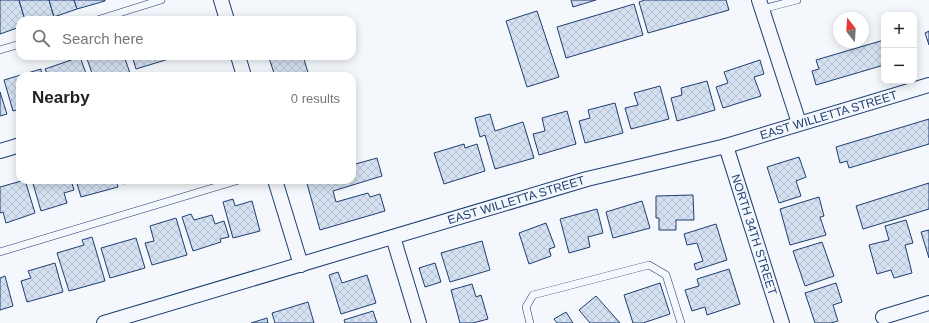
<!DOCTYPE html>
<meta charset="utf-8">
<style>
body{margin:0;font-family:Arial,sans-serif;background:#f6f6f6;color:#222}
.controls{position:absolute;right:12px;top:12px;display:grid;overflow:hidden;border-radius:8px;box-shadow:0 2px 10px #0003}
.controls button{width:36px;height:36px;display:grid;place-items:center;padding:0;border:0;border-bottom:1px solid #e0e0e0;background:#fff;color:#222;font:20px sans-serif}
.compass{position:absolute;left:833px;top:12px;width:36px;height:36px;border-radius:50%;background:#fff;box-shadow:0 2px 10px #0003;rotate:343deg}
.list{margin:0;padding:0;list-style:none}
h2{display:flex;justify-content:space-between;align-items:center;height:52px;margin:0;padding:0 16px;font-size:17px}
h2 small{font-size:13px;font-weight:400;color:#767676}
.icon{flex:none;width:22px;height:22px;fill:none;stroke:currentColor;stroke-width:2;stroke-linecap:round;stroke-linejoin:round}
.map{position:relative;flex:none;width:929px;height:323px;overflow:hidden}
.search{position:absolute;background:#fff;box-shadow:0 2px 10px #0003;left:16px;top:16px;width:340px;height:44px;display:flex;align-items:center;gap:10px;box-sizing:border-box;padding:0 14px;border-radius:12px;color:#767676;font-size:15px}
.panel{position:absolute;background:#fff;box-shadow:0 2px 10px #0003;left:16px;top:72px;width:340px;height:112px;border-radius:12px}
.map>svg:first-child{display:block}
</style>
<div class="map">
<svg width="929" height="323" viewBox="0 0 929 323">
<defs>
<pattern id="building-cross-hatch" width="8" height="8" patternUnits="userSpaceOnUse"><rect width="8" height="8" fill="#d5e0f0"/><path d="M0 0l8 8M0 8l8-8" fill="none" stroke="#b6c1d1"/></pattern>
</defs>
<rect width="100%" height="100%" fill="#f4f7fb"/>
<!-- building -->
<g fill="url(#building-cross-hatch)" stroke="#1d3f73">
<path d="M0 0H19L25 20H20V27L0 34Z"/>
<path d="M19 0H49L54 17 44 20H25Z"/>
<path d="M49 0H74L77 9 54 17Z"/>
<path d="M74 0H105V1L77 9Z"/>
<path d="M571 0H596L573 7Z"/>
<path d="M645 0H726L729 10 648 33 639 2Z"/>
<path d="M634 4 643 35 566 58 557 27Z"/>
<path d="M537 11 559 77 527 87 506 21Z"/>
<path d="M929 31V45L925 33Z"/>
<path d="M884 40V65L816 85 812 71 819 69 816 60Z"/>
<path d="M86 56H124L131 76H93Z"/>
<path d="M132 56H172V58L136 69Z"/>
<path d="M275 56H303L309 76H275L269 58Z"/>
<path d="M80 57 87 76H48L45 69Z"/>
<path d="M760 60 764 74 754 77 761 96 723 108 716 87 728 83 724 72Z"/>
<path d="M41 69 42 76H20V109L13 111 4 80Z"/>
<path d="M707 81 715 110 677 121 671 98 682 95 681 88Z"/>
<path d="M660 86 669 119 631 129 625 108 638 105 634 93Z"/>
<path d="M0 92 7 114 0 116Z"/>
<path d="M615 103 623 133 585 143 579 121 590 118 588 110Z"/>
<path d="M567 111 576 144 539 155 533 134 545 131 542 118Z"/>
<path d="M490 114 495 131 523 122 534 158 495 169 485 135 480 137 475 118Z"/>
<path d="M929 119V144L849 168 847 161 840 163 836 147Z"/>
<path d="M464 144 465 148 477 144 485 171 444 184 434 153Z"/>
<path d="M799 157 806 177 796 181 801 196 779 203 767 167Z"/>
<path d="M377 158 382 176 333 191 336 202 368 193 370 197 380 194 385 211 320 230 306 180H352V165Z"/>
<path d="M25 180 35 213 6 223 3 212 0 213V187Z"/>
<path d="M32 180H71L74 190 64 193 67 203 41 211Z"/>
<path d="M76 180H116L118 187 81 197Z"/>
<path d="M122 180H136L123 184Z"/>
<path d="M929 183V209L863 229 856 206Z"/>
<path d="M693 195 694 220H676V230H659V218H656V196Z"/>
<path d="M819 197 824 216 820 217 826 235 790 245 780 209Z"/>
<path d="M233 199 235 206 252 201 260 231 233 238 223 202Z"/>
<path d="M642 201 650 228 613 238 606 212Z"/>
<path d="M597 209 603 233 588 237 590 247 569 253 560 219Z"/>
<path d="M191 214 194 220 212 215 215 224 224 221 229 237 220 239 221 242 193 251 182 217Z"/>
<path d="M176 218 187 255 152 265 145 243 154 241 150 226Z"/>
<path d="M906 220 913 243 905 245 912 273 894 278 891 270 877 274 869 245 889 240 885 226Z"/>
<path d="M546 223 555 247 549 249 551 256 529 264 519 233Z"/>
<path d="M716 224 727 260 696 270 694 264 703 261 697 243 687 245 684 234Z"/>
<path d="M929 230V258L921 232Z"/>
<path d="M92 237 105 281 69 291 57 253 84 245 82 240Z"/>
<path d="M136 238 145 268 110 278 101 248Z"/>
<path d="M482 241 490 270 450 282 441 253Z"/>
<path d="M822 242 834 276 805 286 793 251Z"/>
<path d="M55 263 63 292 27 302 21 281 31 278 28 271Z"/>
<path d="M435 263 441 282 425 287 419 268Z"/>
<path d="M729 269 740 304 707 315 705 307 692 311 685 290 699 286 697 279Z"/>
<path d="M338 272 342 283 367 275 376 303 341 314 329 275Z"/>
<path d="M5 276 13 306 0 310V278Z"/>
<path d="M660 283 670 314 643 323H633L624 295Z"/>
<path d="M836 283 842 302 833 305 838 321 831 323H815L805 293Z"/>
<path d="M472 284 476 297 481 295 488 319 473 323H460L451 290Z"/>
<path d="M596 296 620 323H590L579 310Z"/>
<path d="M308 302 314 323H275L272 313Z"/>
<path d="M373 311 377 323H345L344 320Z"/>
<path d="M566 312 573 323H557L554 319Z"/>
<path d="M267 318 268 323H251Z"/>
</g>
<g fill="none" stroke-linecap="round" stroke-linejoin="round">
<defs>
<g id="lane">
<path d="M762 9 797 0"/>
<path d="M97 20 161 0"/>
<path d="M0 50 20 44"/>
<path d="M0 252 239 180"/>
<path d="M530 323 526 307 533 295 649 265 666 275 681 323"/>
</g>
<g id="street">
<path d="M221 0 227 20"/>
<path d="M759 0 799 123"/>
<path d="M238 56 244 76"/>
<path id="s1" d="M726 146 782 323"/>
<path d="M0 151 20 145"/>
<path d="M275 180 301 265"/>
<path d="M393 237 419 323"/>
<path d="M883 317 929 303"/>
<path id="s2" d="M104 323 587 179 726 146 929 85"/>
</g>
</defs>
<!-- lane casing -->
<use href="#lane" stroke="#1d3f73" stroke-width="8"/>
<!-- street casing -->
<use href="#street" stroke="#1d3f73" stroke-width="16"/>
<!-- lane -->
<use href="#lane" stroke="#f4f7fb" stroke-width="7"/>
<!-- street -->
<use href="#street" stroke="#f4f7fb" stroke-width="14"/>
</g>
<g text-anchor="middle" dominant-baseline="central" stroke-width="3" stroke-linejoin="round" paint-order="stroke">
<!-- street labels -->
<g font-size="12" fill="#1d3f73" stroke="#f4f7fb">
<text stroke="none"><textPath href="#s2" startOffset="754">EAST WILLETTA STREET</textPath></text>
<text stroke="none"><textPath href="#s2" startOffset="430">EAST WILLETTA STREET</textPath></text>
<text stroke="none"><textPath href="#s1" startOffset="93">NORTH 34TH STREET</textPath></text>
</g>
</g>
</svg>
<div class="controls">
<button>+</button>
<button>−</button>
</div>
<svg class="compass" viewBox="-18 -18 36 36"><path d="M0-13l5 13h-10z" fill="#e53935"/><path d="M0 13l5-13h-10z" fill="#767676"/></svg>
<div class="search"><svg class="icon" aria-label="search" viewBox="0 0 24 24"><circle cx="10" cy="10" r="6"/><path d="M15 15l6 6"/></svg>Search here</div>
<section class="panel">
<h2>Nearby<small>0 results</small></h2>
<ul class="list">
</ul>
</section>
</div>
